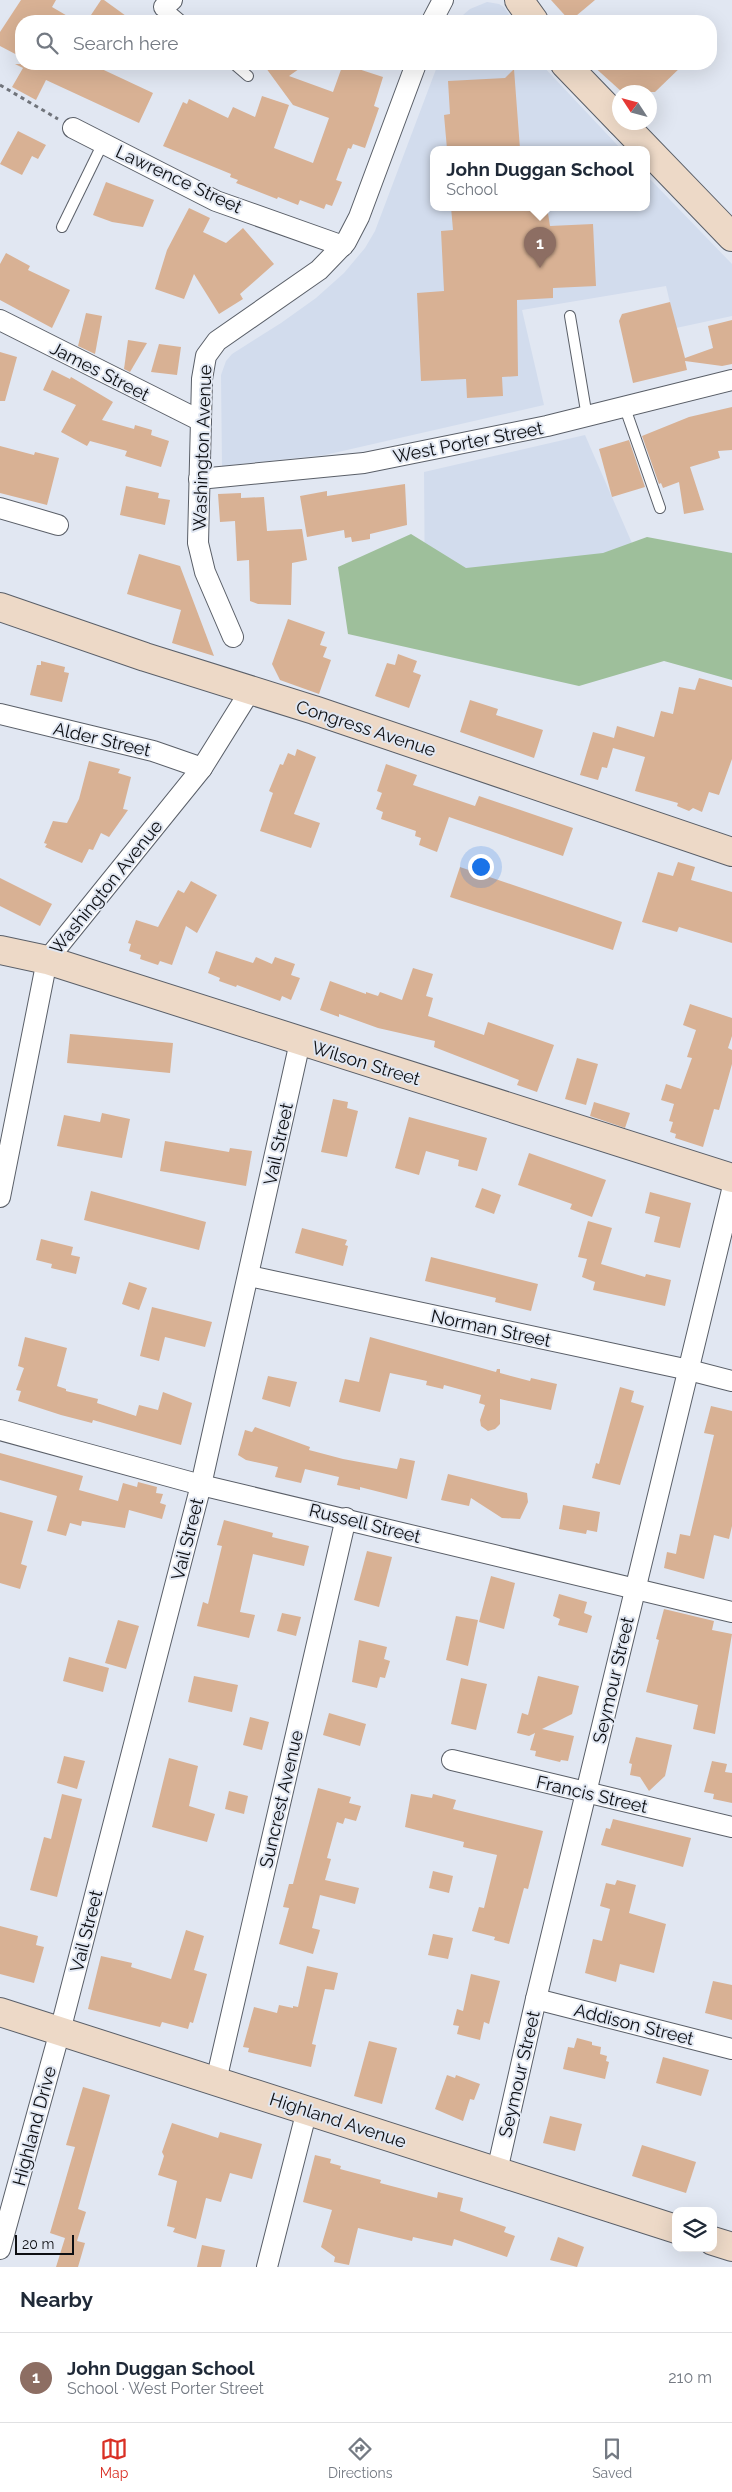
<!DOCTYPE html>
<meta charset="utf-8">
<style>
body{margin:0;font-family:Raleway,sans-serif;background:#f6f6f7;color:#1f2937}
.controls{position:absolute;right:15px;bottom:15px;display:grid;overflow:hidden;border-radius:10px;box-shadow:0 5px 20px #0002}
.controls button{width:45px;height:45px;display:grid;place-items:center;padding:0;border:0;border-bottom:1px solid #e0e1e3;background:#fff;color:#1f2937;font:25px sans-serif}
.compass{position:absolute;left:612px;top:85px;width:45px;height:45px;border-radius:50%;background:#fff;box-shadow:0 5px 20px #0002;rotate:306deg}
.scale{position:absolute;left:15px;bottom:12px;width:59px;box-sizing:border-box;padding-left:5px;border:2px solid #0d0f13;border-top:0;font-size:14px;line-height:18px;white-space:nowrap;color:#0d0f13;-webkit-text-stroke:4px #e1e7f2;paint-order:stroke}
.you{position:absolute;left:480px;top:866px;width:18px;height:18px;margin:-12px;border:4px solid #fff;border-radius:50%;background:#1a73e8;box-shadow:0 0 0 8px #1a73e833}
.badge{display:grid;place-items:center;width:32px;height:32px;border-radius:50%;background:#d93025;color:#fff;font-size:16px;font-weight:700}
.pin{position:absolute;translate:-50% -41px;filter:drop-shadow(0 1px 2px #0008)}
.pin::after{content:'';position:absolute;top:26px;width:18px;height:15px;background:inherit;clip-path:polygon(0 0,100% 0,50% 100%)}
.popup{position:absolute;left:430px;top:146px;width:220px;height:65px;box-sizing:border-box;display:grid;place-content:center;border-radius:10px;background:#fff;filter:drop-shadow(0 1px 4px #0005);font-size:16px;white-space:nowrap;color:#747a83}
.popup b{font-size:19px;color:#1f2937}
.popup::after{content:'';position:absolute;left:50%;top:100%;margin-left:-10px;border:10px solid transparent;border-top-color:#fff}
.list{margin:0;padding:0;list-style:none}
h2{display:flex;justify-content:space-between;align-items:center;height:65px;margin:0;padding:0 20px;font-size:21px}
h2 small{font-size:16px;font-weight:400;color:#747a83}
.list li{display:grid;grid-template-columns:32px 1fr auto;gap:15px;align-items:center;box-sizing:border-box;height:90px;padding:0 20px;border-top:1px solid #e0e1e3}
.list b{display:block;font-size:19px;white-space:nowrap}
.list p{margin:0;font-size:16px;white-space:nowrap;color:#747a83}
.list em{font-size:16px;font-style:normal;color:#747a83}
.icon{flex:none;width:28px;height:28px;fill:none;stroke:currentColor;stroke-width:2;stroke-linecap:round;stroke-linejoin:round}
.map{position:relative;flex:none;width:732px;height:2267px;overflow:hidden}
.search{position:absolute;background:#fff;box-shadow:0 5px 20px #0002;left:15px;right:15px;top:15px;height:55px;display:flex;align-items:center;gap:12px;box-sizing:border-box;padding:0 18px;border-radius:20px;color:#747a83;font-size:19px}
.sheet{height:155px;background:#fff}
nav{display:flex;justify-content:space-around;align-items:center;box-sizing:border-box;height:70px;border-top:1px solid #e0e1e3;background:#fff;font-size:14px;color:#747a83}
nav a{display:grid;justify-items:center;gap:2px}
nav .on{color:#d93025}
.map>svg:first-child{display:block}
</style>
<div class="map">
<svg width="732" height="2267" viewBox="0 0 732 2267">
<rect width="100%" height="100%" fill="#e1e7f2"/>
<!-- built -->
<g fill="#d2dced">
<path d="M487 2 499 4 504 7 513 21H456L470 9Z"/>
<path d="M438 64H541L621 149H434V207H646V175L732 264V316L676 328 666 286 522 310 544 405 325 455 222 466 221 375 226 361 232 354 281 323 316 298 344 273 365 248 375 231Z"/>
<path d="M585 435 648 580 425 601 424 472Z"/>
</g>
<!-- forest -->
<path fill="#9ebf9b" d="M411 534 466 568 603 553 647 537 732 553V680L664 661 579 686 348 634 338 567Z"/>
<!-- building -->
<g fill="#d8b194">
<path d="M21 0H56L52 7 76 21H21V57L0 46V32Z"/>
<path d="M101 0H104L133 21H100L91 15Z"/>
<path d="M551 0H595L570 21Z"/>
<path d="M15 64H91L153 93 139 123 46 80 36 100 12 87 23 68Z"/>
<path d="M263 64H306L289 76 333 92 343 64 383 77 374 106 379 108 365 148 353 144 351 149 348 148 336 180 342 182 332 206 326 204 324 209 300 200 298 205 278 197 277 199 236 183 238 180 230 177 231 174 163 146 183 102 187 104 189 99 228 118 233 107 255 117 262 96 289 105 274 148 313 163 329 118 293 105Z"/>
<path d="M591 64H684L655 92H622Z"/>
<path d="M514 69 520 149H447L444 115 450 114 448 81 505 78Z"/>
<path d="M18 131 46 145 38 159 32 156 22 175 0 164Z"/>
<path d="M106 182 154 200 143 227 112 222 93 215Z"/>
<path d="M451 207H547L550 226 593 224 596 286 553 288V298L517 300 518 376 502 377 503 396 467 398 466 379 421 381 417 293 444 291 441 231 453 230Z"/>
<path d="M189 208 210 218 203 232 226 243 243 228 274 264 240 294 243 299 219 314 194 274 184 299 155 289 167 250Z"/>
<path d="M6 253 30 266 28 270 70 290 52 328 0 300V264Z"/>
<path d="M670 302 685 358 713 348 708 326 732 320V364L722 366 685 361 687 370 633 383 619 321 622 314Z"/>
<path d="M86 313 102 316 95 354 78 346Z"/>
<path d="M128 340 147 343 130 372 124 369Z"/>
<path d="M159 344 181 347 177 375 151 372Z"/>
<path d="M0 352 17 357 5 401H0Z"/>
<path d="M52 370 70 379 71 377 113 402 102 420 134 429 135 425 152 430 151 435 169 441 161 467 125 456 127 451 90 441 87 446 61 432 76 405 43 390Z"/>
<path d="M732 407V450L718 451 720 458 690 467 704 510 684 514 679 482 663 488 661 483 659 484 642 436 689 417Z"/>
<path d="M629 440 645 487 612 497 599 449Z"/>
<path d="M0 446 34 455 35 452 59 458 47 505 0 493Z"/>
<path d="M405 484 407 525 370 534V539L352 542 351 537 345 538 344 530 307 537 300 496 327 491V496Z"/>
<path d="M126 486 159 493 158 498 170 500 165 525 120 515Z"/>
<path d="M241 493V498L264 497 267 531 302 529 307 560 292 563 291 605 258 604 250 601 249 560 237 561 235 521 220 522 218 494Z"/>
<path d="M139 554 180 566 214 656 172 643 181 610 127 594Z"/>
<path d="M288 619 325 632 320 645 327 647 323 657 331 660 319 694 280 680 272 664Z"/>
<path d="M398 654 417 661 413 672 421 675 409 708 375 696 387 663 395 665Z"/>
<path d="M41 661 65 667 64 672 69 673 62 702 30 695 37 665H41Z"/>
<path d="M699 678 732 687V759L719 795 709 792 702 812 693 808 689 811 677 806 678 803 635 791 645 757 613 748 607 768 602 767 598 780 580 775 593 732 614 738 617 726 654 737 661 711 673 714 679 687 695 690Z"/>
<path d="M470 700 498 709 496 715 543 730 534 758 460 732Z"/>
<path d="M297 749 316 757 294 814 320 823 311 848 260 831 273 793 269 791 280 764 283 765 288 753 295 756Z"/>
<path d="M89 761 120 769 118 773 131 777 123 809 128 810 109 837 101 833 93 850 89 849 82 863 45 847 47 844 44 843 53 821 67 823 79 799Z"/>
<path d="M386 764 417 775 413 785 475 806 479 796 573 828 563 856 449 817 437 852 419 845 421 838 415 836 416 831 381 819 383 812 376 809 382 793 377 791Z"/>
<path d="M678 862 695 867 691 880 732 892V943L679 927 677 932 642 922 658 872 673 876Z"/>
<path d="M460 867 622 922 613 950 450 897Z"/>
<path d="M0 878 52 904 40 926 0 906Z"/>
<path d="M191 881 217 895 197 933 186 926 172 965 160 961 158 965 140 959 141 955 129 951 131 944 128 943 136 920 158 927 178 890 184 893Z"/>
<path d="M216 951 253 963 256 957 272 964 275 957 295 964 291 975 300 978 291 1000 282 996 280 1001 237 985 236 987 219 981 220 978 208 973Z"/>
<path d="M413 968 433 974 426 996 433 998 428 1016 484 1035 488 1022 554 1045 537 1092 517 1085 519 1080 434 1047 435 1041 378 1028 339 1014V1017L320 1010 330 981 366 994V992L378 996 380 992 402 1000Z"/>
<path d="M690 1004 732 1018V1036L728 1048 732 1050V1064L719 1110 714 1109 703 1147 675 1138 676 1134 670 1132 673 1122 669 1121 674 1104 661 1100 666 1084 681 1089 692 1058 687 1057 696 1030 683 1025Z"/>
<path d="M70 1034 173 1043 170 1073 67 1063Z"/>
<path d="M577 1058 598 1064 586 1105 565 1099Z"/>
<path d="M333 1099 348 1102 347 1108 358 1111 347 1157 321 1152Z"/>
<path d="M594 1102 630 1113 625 1128 590 1116Z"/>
<path d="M102 1113 130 1119 122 1158 57 1146 64 1115 100 1122Z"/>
<path d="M409 1117 487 1138 477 1171 458 1166 459 1160 426 1151 419 1175 395 1168Z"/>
<path d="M165 1141 229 1152 230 1148 252 1151 246 1186 160 1171Z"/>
<path d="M529 1153 606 1180 592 1217 570 1209 572 1204 518 1185Z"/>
<path d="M482 1188 501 1195 494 1214 475 1207Z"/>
<path d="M91 1191 206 1222 199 1250 84 1220Z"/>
<path d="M650 1192 691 1203 680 1248 654 1242 660 1217 645 1213Z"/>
<path d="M588 1221 612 1228 601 1264 645 1277 646 1274 671 1280 665 1306 593 1290 595 1282 582 1277 587 1259 578 1257Z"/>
<path d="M302 1228 347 1240 345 1245 348 1246 343 1266 295 1253Z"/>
<path d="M41 1239 73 1247 71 1255 80 1257 76 1274 51 1268 52 1264 36 1260Z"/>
<path d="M431 1257 538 1284 531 1311 495 1302 496 1298 425 1281Z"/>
<path d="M129 1282 147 1288 139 1310 122 1304Z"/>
<path d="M152 1307 212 1322 205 1347 165 1337 159 1361 140 1356Z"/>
<path d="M25 1337 67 1348 57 1386 66 1389V1391L98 1399 97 1403 136 1416 139 1405 158 1410 163 1392 192 1403 181 1445 93 1420 92 1423 61 1415 18 1401 21 1391 16 1390 24 1368 18 1366Z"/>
<path d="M370 1337 496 1372 497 1369H500V1373L530 1381 531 1378 557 1384 551 1410 500 1399V1424L495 1429 488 1431 481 1426 480 1420 485 1405 479 1403 481 1395 444 1385 443 1389 426 1385 427 1381 390 1373 380 1412 339 1402 345 1379 359 1382Z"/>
<path d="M268 1376 297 1382 290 1407 262 1399Z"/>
<path d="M620 1387 634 1391 631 1402 644 1406 620 1485 592 1478 596 1463 599 1464Z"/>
<path d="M711 1406 732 1411V1526L729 1539 714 1535 704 1579 664 1568 667 1552 676 1554 680 1534 690 1536 714 1435 704 1433Z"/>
<path d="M255 1427 310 1447 309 1450 343 1459 397 1469 400 1458 415 1461 407 1499 360 1487V1490L337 1485 339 1477 305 1469 301 1483 275 1477 278 1467 246 1460 238 1455 245 1430 252 1432Z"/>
<path d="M0 1453 83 1476 79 1490 118 1501 123 1483 137 1487 138 1482 157 1487 156 1493 163 1494 160 1503 166 1505 162 1519 129 1510 125 1528 82 1521 81 1526 70 1523 66 1536 47 1531 57 1496 0 1480Z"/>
<path d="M448 1474 527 1493 528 1502 520 1519 502 1518 471 1498 469 1506 441 1500Z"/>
<path d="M563 1505 600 1512 597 1532 587 1530 586 1534 559 1529Z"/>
<path d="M0 1512 33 1521 21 1564 27 1566 20 1589 0 1583Z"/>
<path d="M224 1520 273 1533 272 1537 309 1546 304 1566 253 1554 240 1612 255 1615 249 1638 197 1626 203 1602 208 1604 222 1546 217 1545Z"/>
<path d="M367 1551 392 1557 379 1607 354 1600Z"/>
<path d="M491 1576 515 1583 504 1629 479 1622Z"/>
<path d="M559 1594 587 1602 584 1613 592 1616 587 1633 558 1625 560 1619 553 1616Z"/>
<path d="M664 1609 714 1621 712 1630 732 1634 715 1734 693 1729 698 1705 646 1692 659 1640 656 1639Z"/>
<path d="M282 1613 301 1617 296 1636 277 1631Z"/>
<path d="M456 1616 478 1620 468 1666 446 1660Z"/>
<path d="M118 1620 139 1626 126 1669 105 1663Z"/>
<path d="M359 1640 387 1647 384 1659 390 1661 385 1678 380 1677 377 1688 352 1682Z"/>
<path d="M69 1657 109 1668 103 1692 63 1681Z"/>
<path d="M194 1676 238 1685 232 1712 188 1702Z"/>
<path d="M538 1676 579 1686 572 1714 542 1729 574 1736 568 1761 561 1760 560 1762 535 1756 536 1751 530 1750 535 1733 529 1736 517 1733 522 1713 528 1715Z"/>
<path d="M461 1678 487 1684 476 1730 451 1724Z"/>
<path d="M329 1713 366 1724 360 1746 323 1735Z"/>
<path d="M250 1717 269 1722 262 1750 243 1745Z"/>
<path d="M636 1737 672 1745 665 1776 649 1791 640 1777 630 1775 632 1764 629 1763Z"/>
<path d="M64 1756 85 1761 77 1789 57 1783Z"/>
<path d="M169 1758 198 1766 189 1806 215 1814 207 1842 152 1827Z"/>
<path d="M712 1761 727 1764 725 1772 732 1773V1803L713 1799 714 1794 704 1792Z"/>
<path d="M318 1788 351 1797 349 1803 361 1806 356 1821 345 1818 343 1824 337 1822 327 1858 331 1859 325 1880 359 1888 355 1904 320 1895 312 1928 320 1930 313 1954 279 1944 289 1908 283 1907 289 1884H293Z"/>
<path d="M229 1791 248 1796 244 1814 225 1809Z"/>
<path d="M62 1794 82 1799 57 1897 30 1890 44 1837 51 1839Z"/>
<path d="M411 1794 432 1798 433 1794 456 1800 453 1809 543 1831 528 1889 524 1888 509 1944 494 1940 495 1937 472 1931 479 1907 484 1908 497 1855 463 1847 464 1842 405 1827Z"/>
<path d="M613 1819 691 1838 683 1867 601 1845 606 1828 610 1829Z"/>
<path d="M433 1871 453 1876 449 1893 429 1888Z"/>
<path d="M617 1880 636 1885 629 1913 666 1924 654 1973 620 1964 616 1982 585 1973 593 1939 602 1941 610 1909 600 1906 606 1883 615 1885Z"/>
<path d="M0 1926 38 1936 36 1945 44 1947 34 1983 0 1974Z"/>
<path d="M186 1930 204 1936 194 1970 207 1974 193 2023 190 2022 188 2029 162 2022 160 2027 88 2009 101 1956 132 1963 131 1967 171 1979Z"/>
<path d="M433 1934 453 1938 448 1959 428 1955Z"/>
<path d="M307 1966 338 1973 334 1990 325 1989 312 2044 316 2045 311 2067 248 2052 249 2048 243 2047 254 2007 277 2013 279 2005 293 2008V2006L298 2007Z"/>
<path d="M471 1974 500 1981 489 2024 484 2022 480 2040 457 2034 459 2026 453 2025 457 2009 463 2011Z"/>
<path d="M713 1981 732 1985V2020L705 2013Z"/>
<path d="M577 2038 592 2042V2045L601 2047 600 2054 607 2056 606 2061 609 2062 605 2079 563 2069 568 2047 574 2048Z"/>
<path d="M369 2041 397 2048 382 2104 354 2096Z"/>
<path d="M663 2057 709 2070 701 2096 656 2083Z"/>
<path d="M447 2075 455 2078 456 2075 480 2084 474 2100 470 2099 463 2121 435 2109Z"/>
<path d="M83 2087 110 2095 78 2209 86 2212 77 2241 85 2243 78 2267H56L65 2238 50 2233 75 2147 66 2145Z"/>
<path d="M550 2116 582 2124 575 2151 543 2143Z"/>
<path d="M172 2123 218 2138 220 2132 262 2144 252 2179 230 2173 221 2202 206 2198 196 2239 173 2232 175 2228 167 2226 177 2181 158 2175 164 2156 162 2152Z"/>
<path d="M642 2145 696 2162 686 2193 632 2176Z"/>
<path d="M315 2155 331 2159 330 2163 341 2166 340 2169 381 2180 380 2183 437 2198 438 2192 463 2198 460 2211 506 2227 504 2232 515 2236 507 2257 454 2239 452 2246 413 2237 412 2241 358 2228 349 2265 334 2262 335 2257 321 2247 332 2210 303 2202Z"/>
<path d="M558 2237 584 2247 577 2267 550 2260Z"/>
<path d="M202 2245 225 2250 221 2267H197Z"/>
</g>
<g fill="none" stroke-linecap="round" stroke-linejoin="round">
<defs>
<g id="lane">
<path d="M162 4 182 21"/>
<path d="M234 64 248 76"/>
<path d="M62 227 103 143"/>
<path d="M570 316 587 417"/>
<path d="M625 408 660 508"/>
</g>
<g id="street">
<path d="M164 7 172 0"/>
<path d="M432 21 443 0"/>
<path d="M73 128 216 201 343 246"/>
<path d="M0 320 201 421"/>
<path d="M199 479 364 463 547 426 732 380"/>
<path d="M0 508 58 525"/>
<path d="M233 637 205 572 198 543 202 379 206 356 217 341 319 270 346 242 359 217 416 64"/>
<path d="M0 714 153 751 202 768"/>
<path d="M0 1197 47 960 202 768 250 691"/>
<path d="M249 1276 689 1370 732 1381"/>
<path d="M0 1430 201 1485 732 1612"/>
<path d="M452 1760 732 1827"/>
<path d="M536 1999 732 2049"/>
<path d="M216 2081 346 1518"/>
<path d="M497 2171 536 1999 732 1190"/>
<path d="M0 2249 60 2031 201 1485 300 1042"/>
<path d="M267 2267 307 2110"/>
</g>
<g id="secondary">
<path d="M519 0 534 21"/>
<path d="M565 64 620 121"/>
<path d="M621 122 732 237"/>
<path d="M0 607 145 657 314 710 732 852"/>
<path d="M0 950 47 960 732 1178"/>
<path d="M0 2012 676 2229"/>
<path d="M713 2241 732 2247"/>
</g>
</defs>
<!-- lane casing -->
<use href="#lane" stroke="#5a5f68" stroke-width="12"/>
<!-- street casing -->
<use href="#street" stroke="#5a5f68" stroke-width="22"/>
<!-- secondary casing -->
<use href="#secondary" stroke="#5a5f68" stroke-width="30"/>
<!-- path -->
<path stroke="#70747b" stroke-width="3" stroke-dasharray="4 4" stroke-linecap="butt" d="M0 85 58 119"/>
<!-- lane -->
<use href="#lane" stroke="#fff" stroke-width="10"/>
<!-- street -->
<use href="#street" stroke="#fff" stroke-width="20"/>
<!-- secondary -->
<use href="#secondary" stroke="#edd9c7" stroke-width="28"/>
</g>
<g text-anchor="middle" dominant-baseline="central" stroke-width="4" stroke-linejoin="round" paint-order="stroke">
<!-- street labels -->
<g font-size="18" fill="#0d0f13" stroke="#e1e7f2">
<text transform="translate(179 179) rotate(25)">Lawrence Street</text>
<text transform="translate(100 371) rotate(27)">James Street</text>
<text transform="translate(468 442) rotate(-11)">West Porter Street</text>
<text transform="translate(202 448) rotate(-88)">Washington Avenue</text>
<text transform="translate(366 728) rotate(18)">Congress Avenue</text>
<text transform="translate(102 739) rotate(13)">Alder Street</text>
<text transform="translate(106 887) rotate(-51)">Washington Avenue</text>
<text transform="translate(366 1063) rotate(17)">Wilson Street</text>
<text transform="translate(278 1144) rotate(-78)">Vail Street</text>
<text transform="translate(491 1328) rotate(12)">Norman Street</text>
<text transform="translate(365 1523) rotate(14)">Russell Street</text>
<text transform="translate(187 1539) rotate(-76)">Vail Street</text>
<text transform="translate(613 1680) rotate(-77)">Seymour Street</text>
<text transform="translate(592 1794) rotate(13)">Francis Street</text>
<text transform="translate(281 1799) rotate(-77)">Suncrest Avenue</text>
<text transform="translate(86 1931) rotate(-76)">Vail Street</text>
<text transform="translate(634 2024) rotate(14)">Addison Street</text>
<text transform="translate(519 2074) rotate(-77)">Seymour Street</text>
<text transform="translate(338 2120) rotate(18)">Highland Avenue</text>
<text transform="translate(34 2126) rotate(-75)">Highland Drive</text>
</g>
</g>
</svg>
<div class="controls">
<button><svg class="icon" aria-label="layers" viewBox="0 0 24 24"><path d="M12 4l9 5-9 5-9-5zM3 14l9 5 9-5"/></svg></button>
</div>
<svg class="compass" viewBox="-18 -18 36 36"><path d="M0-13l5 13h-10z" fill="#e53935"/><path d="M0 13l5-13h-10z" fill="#747a83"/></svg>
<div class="scale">20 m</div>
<div class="you"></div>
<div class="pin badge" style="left:540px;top:268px;background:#8d6e63">1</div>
<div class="popup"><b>John Duggan School</b>School</div>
<div class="search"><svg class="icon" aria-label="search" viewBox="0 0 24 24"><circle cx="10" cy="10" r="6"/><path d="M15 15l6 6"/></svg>Search here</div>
</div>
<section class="sheet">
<h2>Nearby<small></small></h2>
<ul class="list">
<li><span class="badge" style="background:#8d6e63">1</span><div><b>John Duggan School</b><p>School · West Porter Street</p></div><em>210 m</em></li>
</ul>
</section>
<nav>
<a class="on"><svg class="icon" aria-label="map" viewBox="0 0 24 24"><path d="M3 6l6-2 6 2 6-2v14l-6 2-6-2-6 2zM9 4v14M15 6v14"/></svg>Map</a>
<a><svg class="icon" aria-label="directions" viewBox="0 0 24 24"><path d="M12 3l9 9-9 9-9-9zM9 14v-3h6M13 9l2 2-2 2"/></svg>Directions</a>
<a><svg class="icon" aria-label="saved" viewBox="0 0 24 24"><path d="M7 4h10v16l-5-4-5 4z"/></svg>Saved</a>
</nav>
